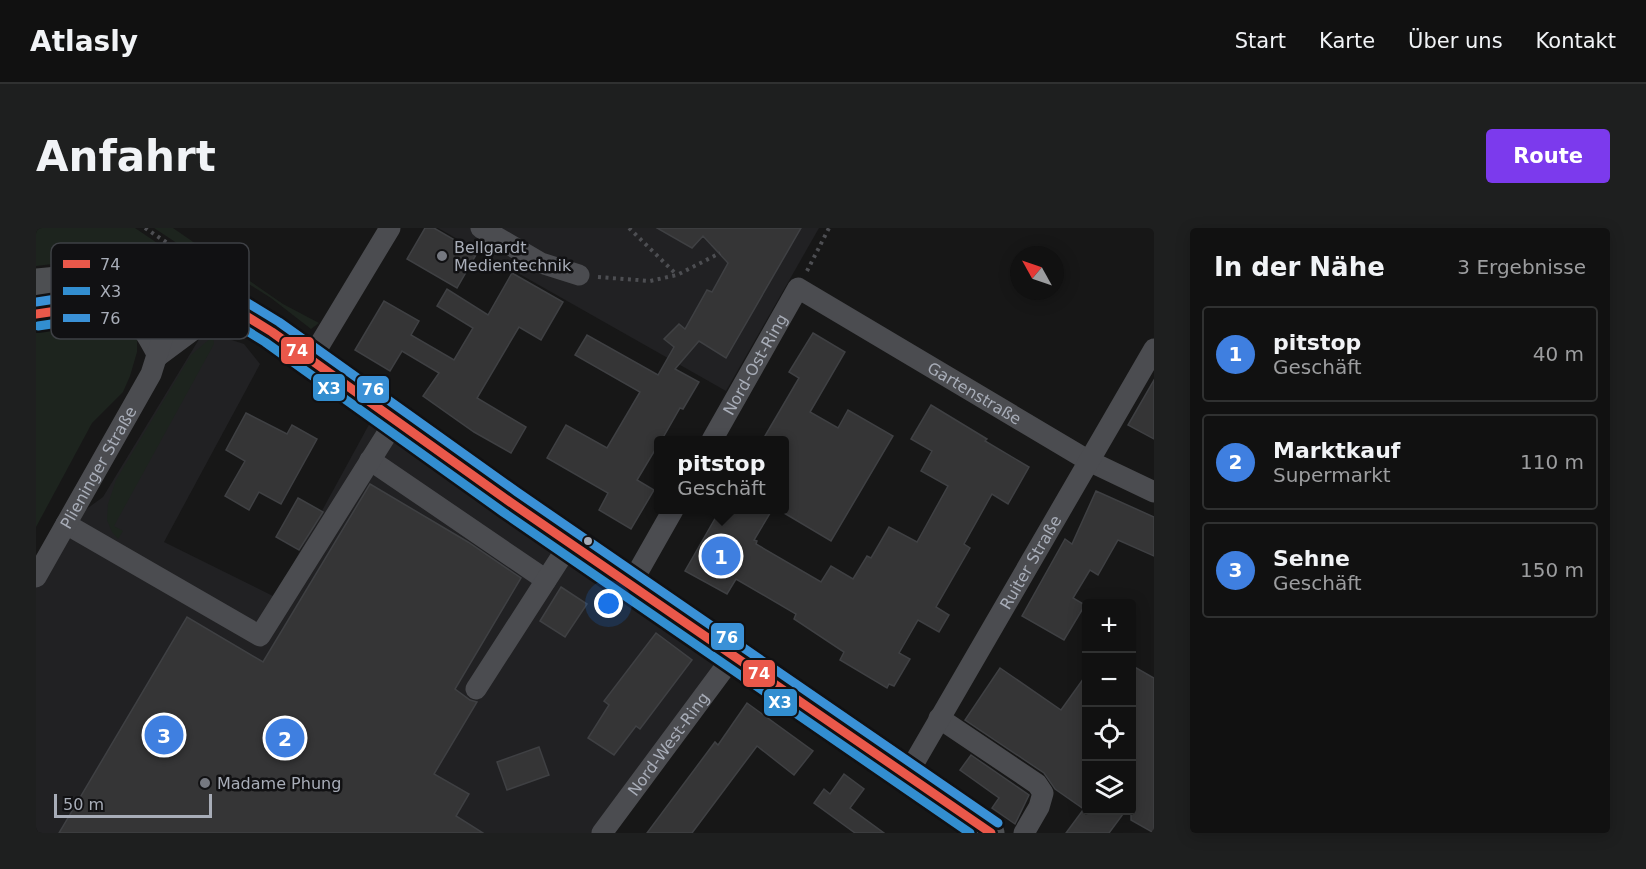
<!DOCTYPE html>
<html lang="de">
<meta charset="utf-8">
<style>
body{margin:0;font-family:"DejaVu Sans",sans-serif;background:#1e1f1f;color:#f1f3f6}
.controls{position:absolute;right:18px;bottom:18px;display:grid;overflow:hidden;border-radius:6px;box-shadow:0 3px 15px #0003}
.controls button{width:54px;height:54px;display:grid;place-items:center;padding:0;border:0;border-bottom:2px solid #303131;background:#111;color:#f1f3f6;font:30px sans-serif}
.compass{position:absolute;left:974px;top:18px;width:54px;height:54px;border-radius:50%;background:#111;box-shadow:0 3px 15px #0003;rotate:310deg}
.scale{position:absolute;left:18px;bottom:15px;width:158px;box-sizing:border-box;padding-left:6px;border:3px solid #a8adb8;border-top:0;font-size:16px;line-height:21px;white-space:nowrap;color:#a8adb8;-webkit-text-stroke:4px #111113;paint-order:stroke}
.you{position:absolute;left:573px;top:376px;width:21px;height:21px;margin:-15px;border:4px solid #fff;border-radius:50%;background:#1a73e8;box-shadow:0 0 0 9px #1a73e833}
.badge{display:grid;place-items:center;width:39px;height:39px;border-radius:50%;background:#7c3aed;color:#fff;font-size:20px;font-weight:700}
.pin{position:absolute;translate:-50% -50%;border:3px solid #fff;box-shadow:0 2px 6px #0006}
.popup{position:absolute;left:618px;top:208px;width:135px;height:78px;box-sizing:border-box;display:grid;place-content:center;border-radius:6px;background:#111;filter:drop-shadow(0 2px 4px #0005);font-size:20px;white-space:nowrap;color:#9c9d9f}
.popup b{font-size:22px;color:#f1f3f6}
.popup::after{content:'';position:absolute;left:50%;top:100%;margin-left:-12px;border:12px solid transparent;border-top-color:#111}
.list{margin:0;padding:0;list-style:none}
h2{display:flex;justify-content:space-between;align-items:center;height:78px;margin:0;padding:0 24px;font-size:26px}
h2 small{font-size:20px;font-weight:400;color:#9c9d9f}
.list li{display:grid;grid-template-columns:39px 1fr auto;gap:18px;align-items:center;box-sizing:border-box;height:96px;margin:0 12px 12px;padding:0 12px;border:2px solid #303131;border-radius:6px}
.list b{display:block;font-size:22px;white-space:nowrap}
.list p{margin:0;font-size:20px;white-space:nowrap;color:#9c9d9f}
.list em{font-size:20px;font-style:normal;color:#9c9d9f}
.icon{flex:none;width:33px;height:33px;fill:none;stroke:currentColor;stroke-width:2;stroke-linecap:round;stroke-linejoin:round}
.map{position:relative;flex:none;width:1118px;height:605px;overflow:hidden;border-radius:6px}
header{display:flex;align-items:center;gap:36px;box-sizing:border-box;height:84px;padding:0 30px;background:#111;border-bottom:2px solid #303131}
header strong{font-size:28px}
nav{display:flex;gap:33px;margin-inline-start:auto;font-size:21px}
.intro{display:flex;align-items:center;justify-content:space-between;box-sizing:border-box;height:144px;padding:0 36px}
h1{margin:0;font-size:42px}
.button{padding:15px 27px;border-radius:6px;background:#7c3aed;color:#fff;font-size:21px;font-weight:700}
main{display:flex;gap:36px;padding:0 36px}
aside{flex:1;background:#111;border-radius:6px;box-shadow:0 3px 15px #0003}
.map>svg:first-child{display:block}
</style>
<header>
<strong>Atlasly</strong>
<nav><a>Start</a><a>Karte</a><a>Über uns</a><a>Kontakt</a></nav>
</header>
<div class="intro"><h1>Anfahrt</h1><a class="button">Route</a></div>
<main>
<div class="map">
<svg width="1118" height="605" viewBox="0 0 1118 605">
<rect width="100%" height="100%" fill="#171717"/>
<!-- built -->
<g fill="#212123">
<path d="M402 0H783L690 163Z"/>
<path d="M168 103 208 116 224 136 128 314 239 369 342 180 698 427 566 605H0V349L30 296 67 269Z"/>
</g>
<!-- green -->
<g fill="#1d241e">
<path d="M0 0H99L142 29 140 33C92 26 48 33 0 38Z"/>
<path d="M118 0H137L247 76 283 95 275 101 235 70 184 38 162 29Z"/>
<path d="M84 60 0 72V62Z"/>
<path d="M71 88 88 93 101 109V124L94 148 87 164 56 195 0 299V99Z"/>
<path d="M177 108 178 116 78 298 87 303 82 311 76 304 71 292 72 276 80 252 155 127Z"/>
</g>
<!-- building -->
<g fill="#353536" stroke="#3f4043" stroke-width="1.5">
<path d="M389 0H398L441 25 421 60 371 31Z"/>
<path d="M621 0H765L690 130 663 113 639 141 663 154 647 181 644 180 625 213H622V217L601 252 618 262 595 301 563 282 572 265 511 230 530 197 571 220 604 164 539 127 551 107 622 147 638 119 628 111 643 96 649 101 671 62 676 64 692 35 667 8 656 20Z"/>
<path d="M476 45 527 74 505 112 483 99 441 170 490 199 475 225 438 204 387 168 403 145 366 123 354 143 319 122 348 73 383 93 375 107 418 132 437 100 401 78 411 61 452 87Z"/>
<path d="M777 105 809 124 774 184 802 200 812 182 857 208 795 313 748 285V213H726L763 150 753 144Z"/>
<path d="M1118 152V211L1092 197Z"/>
<path d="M895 177 951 211 949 213 993 239 972 276 956 266 928 316 934 320 900 379 913 387 903 404 882 392 863 425 874 431 858 458 853 456 851 460 804 432 808 424 758 391 760 386 700 351 691 366 649 343 684 282H736L718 312 721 313 720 316 785 354 795 338 817 351 831 328 835 330 853 299 881 314 912 258 885 243 896 223 875 211Z"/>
<path d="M210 185 251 206 256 197 281 211 245 276 223 264 213 282 189 268 209 233 190 222Z"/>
<path d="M334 256 432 314 485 350 419 461 434 472 441 474 398 546 433 566 420 588 447 605H23L151 389 227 434Z"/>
<path d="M1060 263 1118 289V328L1082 312 1062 347 1054 342 1037 370 1049 377 1028 412 986 388 1029 311 1036 316Z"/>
<path d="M262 270 287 284 263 322 240 309Z"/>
<path d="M525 359 551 376 529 409 504 393Z"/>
<path d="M620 405 656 432 604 501 600 498 578 527 552 510 573 477 568 473Z"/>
<path d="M1095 437 1118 450V605L1095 592Z"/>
<path d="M964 440 1025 482 1050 447V582H1090L1073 605H1030L1047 582H1049L1019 561 1008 545 929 492Z"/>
<path d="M711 475 777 523 758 547 721 518 656 605H611L679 514 682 517Z"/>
<path d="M503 519 513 547 471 562 461 534Z"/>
<path d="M935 527 993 567 979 596 956 580 963 570 924 542Z"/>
<path d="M808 546 828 561 814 580 848 605H819L778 575 788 561 794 566Z"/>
</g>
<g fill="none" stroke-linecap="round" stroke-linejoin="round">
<!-- path -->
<g stroke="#4d4e52" stroke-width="4" stroke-dasharray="3 4.5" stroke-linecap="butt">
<path d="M109 0 154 30 171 39"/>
<path d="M593 0 640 46"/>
<path d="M771 43 793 0"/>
<path d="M562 49 614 53 641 47 684 25"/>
</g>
<!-- minor -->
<g stroke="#4b4c50" stroke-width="21">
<path d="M445 0 505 35 543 47"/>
<path d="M74 75C103 93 107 99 122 128"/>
<path d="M122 128 157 102 206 84"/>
<path d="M275 131 354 0"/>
<path id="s1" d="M676 212 762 60 1053 233 1118 264"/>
<path d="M334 232 510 352"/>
<path d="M30 296 224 408 359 193"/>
<path id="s2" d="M0 349 115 146 143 58"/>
<path d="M595 356 637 282"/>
<path d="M440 461 534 315"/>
<path d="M903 490 1001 556 1007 565 1003 579 988 605"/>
<path id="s3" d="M871 547 1118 121"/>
<path id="s4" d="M566 605 698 427"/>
</g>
<!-- major -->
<g stroke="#4d4f52" stroke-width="27">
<path d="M0 54 94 45 124 52 176 67 206 84 474 274 955 605"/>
<path d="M0 86 74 75 143 58"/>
</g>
<defs>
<path id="bus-1" d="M0 86 74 75 143 58 176 67 236 104 474 274 955 605"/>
<path id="bus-2" d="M2 98 76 87 143 70 171 78 229 114 467 284 934 605"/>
<path id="bus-3" d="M0 74 72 63 141 46 182 57 243 94 481 264 962 595"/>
</defs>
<!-- bus-1 casing -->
<use href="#bus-1" stroke="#111113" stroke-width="14"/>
<!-- bus-2 casing -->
<use href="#bus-2" stroke="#111113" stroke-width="14"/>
<!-- bus-3 casing -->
<use href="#bus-3" stroke="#111113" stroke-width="14"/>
<!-- bus-1 -->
<use href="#bus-1" stroke="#ea584a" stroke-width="9"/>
<!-- bus-2 -->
<use href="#bus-2" stroke="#328ed0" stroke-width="9"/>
<!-- bus-3 -->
<use href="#bus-3" stroke="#3a91d7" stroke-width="9"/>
</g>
<!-- markers -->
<g fill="#757880" stroke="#111113" stroke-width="2">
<circle cx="406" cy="28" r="6"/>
<circle cx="169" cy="555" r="6"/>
</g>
<circle fill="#a8adb8" stroke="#111113" stroke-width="2" cx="552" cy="313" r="5"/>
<g text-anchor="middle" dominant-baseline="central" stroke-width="5" stroke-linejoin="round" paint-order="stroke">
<!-- poi labels -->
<g font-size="16" fill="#a8adb8" stroke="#111113" text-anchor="start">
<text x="418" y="19">Bellgardt<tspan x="418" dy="18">Medientechnik</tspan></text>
<text x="181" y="555">Madame Phung</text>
</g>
<!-- street labels -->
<g font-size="16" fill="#a8adb8" stroke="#111113">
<text stroke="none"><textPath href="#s1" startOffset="87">Nord-Ost-Ring</textPath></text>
<text stroke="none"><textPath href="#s1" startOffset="380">Gartenstraße</textPath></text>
<text stroke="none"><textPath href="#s2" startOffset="126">Plieninger Straße</textPath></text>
<text stroke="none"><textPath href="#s3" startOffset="246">Ruiter Straße</textPath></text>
<text stroke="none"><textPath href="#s4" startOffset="111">Nord-West-Ring</textPath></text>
</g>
</g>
<!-- legend -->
<rect x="15" y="15" width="198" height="96" rx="9" fill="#111113" stroke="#3e4045" stroke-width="1.5"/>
<rect x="27" y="32" width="27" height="8" fill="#ea584a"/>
<rect x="27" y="59" width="27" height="8" fill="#328ed0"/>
<rect x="27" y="86" width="27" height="8" fill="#3a91d7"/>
<g font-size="16" fill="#a8adb8">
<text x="64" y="42">74</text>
<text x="64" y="69">X3</text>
<text x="64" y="96">76</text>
</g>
<g stroke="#111113" stroke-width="2">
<rect x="244" y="108" width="35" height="29" rx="6" fill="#ea584a"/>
<rect x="276" y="145" width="34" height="29" rx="6" fill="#328ed0"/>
<rect x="320" y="147" width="34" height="29" rx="6" fill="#3a91d7"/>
<rect x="674" y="394" width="35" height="29" rx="6" fill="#3a91d7"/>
<rect x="706" y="431" width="34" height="29" rx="6" fill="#ea584a"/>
<rect x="727" y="460" width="35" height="29" rx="6" fill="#328ed0"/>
</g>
<g font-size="16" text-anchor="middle" font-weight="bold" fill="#fff">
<text x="261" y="128">74</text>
<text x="293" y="166">X3</text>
<text x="337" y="167">76</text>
<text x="691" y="415">76</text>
<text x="723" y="451">74</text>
<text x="744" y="480">X3</text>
</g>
</svg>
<div class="controls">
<button>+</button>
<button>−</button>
<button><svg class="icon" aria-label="locate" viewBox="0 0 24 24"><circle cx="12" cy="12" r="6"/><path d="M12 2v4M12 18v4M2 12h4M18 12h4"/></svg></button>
<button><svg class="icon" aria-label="layers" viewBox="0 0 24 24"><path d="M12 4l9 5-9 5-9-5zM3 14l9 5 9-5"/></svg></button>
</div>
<svg class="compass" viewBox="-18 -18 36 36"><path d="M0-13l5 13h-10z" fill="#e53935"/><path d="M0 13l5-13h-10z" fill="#9c9d9f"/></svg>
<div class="scale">50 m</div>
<div class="you"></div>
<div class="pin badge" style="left:685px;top:328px;background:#3f7fe0">1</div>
<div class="popup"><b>pitstop</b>Geschäft</div>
<div class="pin badge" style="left:249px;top:510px;background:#3f7fe0">2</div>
<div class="pin badge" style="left:128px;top:507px;background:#3f7fe0">3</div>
</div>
<aside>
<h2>In der Nähe<small>3 Ergebnisse</small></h2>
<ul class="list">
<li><span class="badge" style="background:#3f7fe0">1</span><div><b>pitstop</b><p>Geschäft</p></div><em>40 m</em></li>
<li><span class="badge" style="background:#3f7fe0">2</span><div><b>Marktkauf</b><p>Supermarkt</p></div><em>110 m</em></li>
<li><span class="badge" style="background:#3f7fe0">3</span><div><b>Sehne</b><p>Geschäft</p></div><em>150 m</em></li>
</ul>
</aside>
</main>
